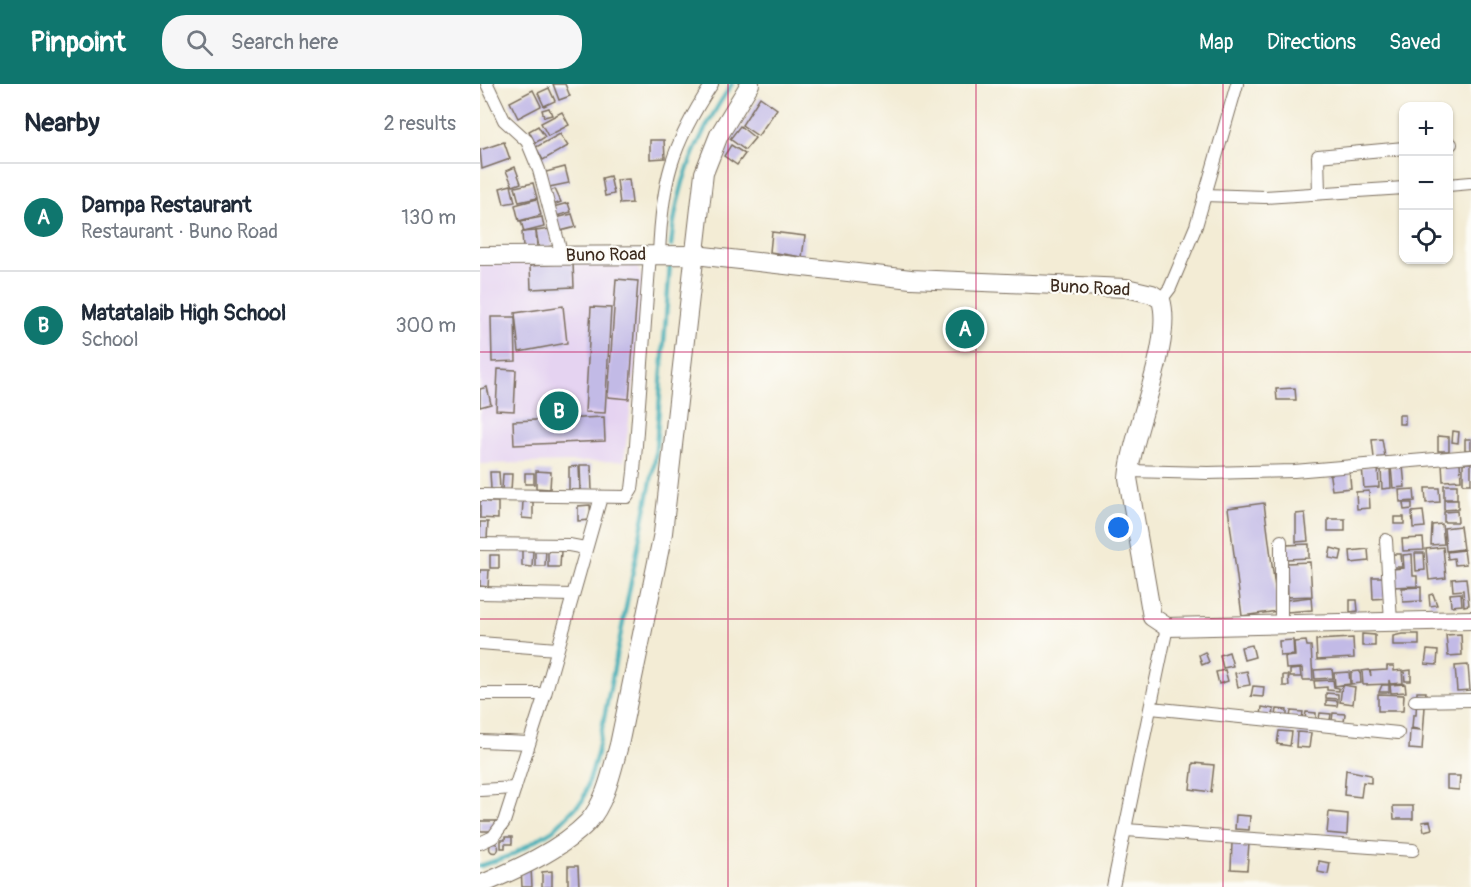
<!DOCTYPE html>
<meta charset="utf-8">
<style>
body{margin:0;font-family:Pangolin,sans-serif;background:#f6f6f7;color:#1f2937}
.controls{position:absolute;right:18px;top:18px;display:grid;overflow:hidden;border-radius:12px;box-shadow:0 2px 4px #0004}
.controls button{width:54px;height:54px;display:grid;place-items:center;padding:0;border:0;border-bottom:2px solid #e0e1e3;background:#fff;color:#1f2937;font:30px sans-serif}
.you{position:absolute;left:639px;top:444px;width:21px;height:21px;margin:-15px;border:4px solid #fff;border-radius:50%;background:#1a73e8;box-shadow:0 0 0 9px #1a73e833}
.badge{display:grid;place-items:center;width:39px;height:39px;border-radius:50%;background:#0f766e;color:#fff;font-size:20px;font-weight:700}
.pin{position:absolute;translate:-50% -50%;border:3px solid #fff;box-shadow:0 2px 6px #0006}
.list{margin:0;padding:0;list-style:none}
h2{display:flex;justify-content:space-between;align-items:center;height:78px;margin:0;padding:0 24px;font-size:26px}
h2 small{font-size:20px;font-weight:400;color:#747a83}
.list li{display:grid;grid-template-columns:39px 1fr auto;gap:18px;align-items:center;box-sizing:border-box;height:108px;padding:0 24px;border-top:2px solid #e0e1e3}
.list b{display:block;font-size:22px;white-space:nowrap}
.list p{margin:0;font-size:20px;white-space:nowrap;color:#747a83}
.list em{font-size:20px;font-style:normal;color:#747a83}
.icon{flex:none;width:33px;height:33px;fill:none;stroke:currentColor;stroke-width:2;stroke-linecap:round;stroke-linejoin:round}
.map{position:relative;flex:none;width:991px;height:803px;overflow:hidden}
header{display:flex;align-items:center;gap:36px;box-sizing:border-box;height:84px;padding:0 30px;background:#0f766e;color:#fff}
header strong{font-size:28px}
nav{display:flex;gap:33px;margin-inline-start:auto;font-size:21px}
.search{width:420px;height:54px;background:#f6f6f7;display:flex;align-items:center;gap:15px;box-sizing:border-box;padding:0 21px;border-radius:24px;color:#747a83;font-size:22px}
main{display:flex}
aside{flex:1;background:#fff}
.map>svg:first-child{display:block}
</style>
<header>
<strong>Pinpoint</strong>
<div class="search"><svg class="icon" aria-label="search" viewBox="0 0 24 24"><circle cx="10" cy="10" r="6"/><path d="M15 15l6 6"/></svg>Search here</div>
<nav><a>Map</a><a>Directions</a><a>Saved</a></nav>
</header>
<main>
<aside>
<h2>Nearby<small>2 results</small></h2>
<ul class="list">
<li><span class="badge">A</span><div><b>Dampa Restaurant</b><p>Restaurant · Buno Road</p></div><em>130 m</em></li>
<li><span class="badge">B</span><div><b>Matatalaib High School</b><p>School</p></div><em>300 m</em></li>
</ul>
</aside>
<div class="map">
<svg width="991" height="803" viewBox="0 0 991 803">
<rect width="100%" height="100%" fill="#fdfcf7"/>
<filter id="ink" filterUnits="userSpaceOnUse"><feTurbulence type="fractalNoise" baseFrequency=".0167" numOctaves="2"/><feDisplacementMap in="SourceGraphic" scale="12" xChannelSelector="R" yChannelSelector="G"/><feConvolveMatrix kernelMatrix="1 2 1 2 8 2 1 2 1" color-interpolation-filters="sRGB"/></filter>
<filter id="wash" filterUnits="userSpaceOnUse"><feTurbulence type="fractalNoise" baseFrequency=".008" numOctaves="4" result="noise"/><feDisplacementMap in="SourceGraphic" scale="24" xChannelSelector="R" yChannelSelector="G"/><feGaussianBlur stdDeviation="1.35" result="paint"/><feColorMatrix in="noise" values="0 0 0 0 0 0 0 0 0 0 0 0 0 0 0 0 0 1.4 0 .05"/><feComposite in="paint" operator="in"/></filter>
<g filter="url(#wash)">
<rect width="100%" height="100%" fill="#f3ecd5"/>
<!-- built -->
<path fill="#e5d3f1" d="M155 177 163 196 164 219 144 377 0 380V179Z"/>
<g fill="none" stroke-linecap="round" stroke-linejoin="round">
<!-- stream -->
<g stroke="#3daeb7" stroke-width="4">
<path d="M191 162C196 100 217 52 252 0"/>
<path d="M0 782 32 771 73 746 103 716 117 670 175 376 190 180"/>
</g>
</g>
<g id="blocks">
<!-- building -->
<g fill="#c2bae6">
<path d="M73 0H85L90 12 79 16Z"/>
<path d="M69 4 75 17 64 22 58 9Z"/>
<path d="M53 6 61 22 38 34 30 18Z"/>
<path d="M280 13 297 25 278 52 262 41Z"/>
<path d="M69 24 72 31 64 33 62 26Z"/>
<path d="M82 28 89 41 68 52 61 39Z"/>
<path d="M58 42 65 53 55 59 49 47Z"/>
<path d="M260 42 275 54 265 66 250 55Z"/>
<path d="M80 50 88 62 63 76 56 63Z"/>
<path d="M170 56H184L185 74 170 75Z"/>
<path d="M24 58 30 75 2 85 0 66Z"/>
<path d="M251 61 265 70 257 81 244 72Z"/>
<path d="M35 83 41 99 33 102 26 87Z"/>
<path d="M85 83 89 99 69 103 66 88Z"/>
<path d="M130 92 134 110 125 112 122 94Z"/>
<path d="M149 95 152 119 140 120 137 96Z"/>
<path d="M53 99 57 114 39 118 35 103Z"/>
<path d="M31 101 35 118 24 120 20 104Z"/>
<path d="M75 105 81 118 73 121 68 108Z"/>
<path d="M57 115 61 131 39 137 35 121Z"/>
<path d="M88 119 91 128 76 132 73 123Z"/>
<path d="M92 130 96 143 80 147 76 134Z"/>
<path d="M62 133 64 143 44 148 41 137Z"/>
<path d="M70 145 73 162 59 164 56 147Z"/>
<path d="M56 147 57 163 43 164 42 148Z"/>
<path d="M292 148 325 152 322 173 290 168Z"/>
<path d="M93 179 94 203 51 205 50 182Z"/>
<path d="M136 195 158 197 149 315 128 313Z"/>
<path d="M83 222 87 259 39 268 35 229Z"/>
<path d="M111 223 131 224 125 329 105 328Z"/>
<path d="M11 233H35L36 277 12 278Z"/>
<path d="M18 285 36 286 34 327 16 326Z"/>
<path d="M7 303 11 320 0 323V305Z"/>
<path d="M815 304 816 316H797L796 305Z"/>
<rect x="919" y="331" width="6" height="9"/>
<path d="M124 333 125 357 34 361 33 337Z"/>
<path d="M973 347 979 348 978 359 972 358Z"/>
<path d="M958 352 969 353V367H958Z"/>
<path d="M902 355 905 373 894 374 892 356Z"/>
<rect x="985" y="355" width="6" height="11"/>
<path d="M980 378 981 396 963 397 962 379Z"/>
<rect x="983" y="379" width="8" height="21"/>
<path d="M100 381H111L112 407 101 408Z"/>
<path d="M99 382 100 406H89V383Z"/>
<path d="M898 382 899 403 884 404 882 383Z"/>
<path d="M923 382 925 403 913 404 911 383Z"/>
<path d="M869 384 871 404 852 406 849 386Z"/>
<path d="M910 384 911 404 902 405 901 385Z"/>
<path d="M56 387 71 388 70 405 56 404Z"/>
<path d="M10 388H19L20 405H11Z"/>
<rect x="45" y="389" width="9" height="11"/>
<path d="M23 390H32L31 407 22 406Z"/>
<rect x="964" y="401" width="13" height="14"/>
<path d="M945 404H959L960 418 946 419Z"/>
<path d="M934 405 935 417 920 418 919 406Z"/>
<path d="M889 407 890 424 877 425 876 408Z"/>
<path d="M0 413 8 414V418H18V435L0 434Z"/>
<path d="M964 416H978V425L964 426Z"/>
<path d="M43 417 53 418V435L42 434Z"/>
<path d="M784 419 798 527 762 532 748 424Z"/>
<path d="M923 419H932V425L924 426Z"/>
<path d="M110 421 111 436 98 437V422Z"/>
<path d="M943 427 945 443 933 444 932 428Z"/>
<path d="M977 427 978 438H964V428Z"/>
<path d="M825 429 828 457 816 458V430Z"/>
<rect x="914" y="433" width="10" height="7"/>
<rect x="848" y="435" width="17" height="12"/>
<path d="M0 438H8L7 455H0Z"/>
<path d="M962 440 964 460 951 461 952 441Z"/>
<path d="M980 442 983 465 966 467 964 444Z"/>
<path d="M943 454 944 466 923 467 922 455Z"/>
<path d="M829 460V474L807 475 806 461Z"/>
<path d="M963 463 966 494 949 496 946 465Z"/>
<path d="M851 464 862 467 860 476 849 474Z"/>
<path d="M55 465 66 466 65 482H55Z"/>
<path d="M888 465 889 477 871 479 870 467Z"/>
<path d="M42 466 53 467 52 483 42 482Z"/>
<path d="M984 466 986 480 975 481 974 474 968 475 967 468Z"/>
<path d="M68 467H81L80 483H68Z"/>
<path d="M935 469H944L945 486 936 487Z"/>
<path d="M911 470H921L922 483H912Z"/>
<path d="M932 470 933 492H937V502L912 503 911 485 924 484 923 471Z"/>
<rect x="10" y="471" width="9" height="13"/>
<path d="M830 478 832 512 808 513 807 479Z"/>
<path d="M0 486H9L8 503 0 502Z"/>
<path d="M892 493H907V514L893 515Z"/>
<path d="M986 494 989 521 984 522 983 506 973 507 972 495Z"/>
<path d="M941 503V517L923 518 922 504Z"/>
<path d="M981 509 982 521 971 522 970 510Z"/>
<path d="M953 510 957 521 950 522 949 511Z"/>
<path d="M831 513 832 526 807 528 806 516Z"/>
<path d="M870 516H877L878 527 870 528Z"/>
<path d="M882 550 895 551V562H882Z"/>
<path d="M922 550H939V561H913V552Z"/>
<path d="M981 550 982 571 968 572 966 551Z"/>
<path d="M873 554 874 574 837 576 836 556Z"/>
<path d="M813 556 814 571 800 572 799 557Z"/>
<path d="M826 557 827 562H831L833 596H823L822 584 806 585 805 573 815 572 814 558Z"/>
<path d="M772 561 775 573 764 576 761 563Z"/>
<path d="M947 566 958 567 957 581 945 580Z"/>
<path d="M725 568 729 578 722 581 719 571Z"/>
<path d="M749 568 753 582 743 584 740 571Z"/>
<path d="M988 581 990 606 977 607 975 582Z"/>
<path d="M907 582H914V587L922 586 923 599 910 600 909 596V600L883 601 882 587 889 586 891 592 890 587 907 586Z"/>
<path d="M820 585 821 593H810V586Z"/>
<path d="M852 585 853 594 835 595 834 586Z"/>
<path d="M745 586 748 597 739 600 736 588Z"/>
<path d="M931 586V597H925L924 587Z"/>
<path d="M767 587 770 601 758 603 755 589Z"/>
<path d="M880 587 881 599 871 600V588Z"/>
<path d="M869 588 870 600 862 601 875 603 873 620 860 618 862 601 855 602 854 589Z"/>
<path d="M803 591H808L809 602H803Z"/>
<path d="M853 596 854 603 859 604V607L847 606V603L835 604 834 597Z"/>
<path d="M925 600 926 608 911 609 910 601Z"/>
<path d="M902 601H909V608H899Z"/>
<path d="M773 602 784 603 783 613 771 612Z"/>
<path d="M937 608H946L942 666 929 665 930 645 941 646 932 644 933 631H936Z"/>
<path d="M846 609 858 610V615L846 614Z"/>
<path d="M898 610 924 611 923 627H898Z"/>
<path d="M846 616 858 617 857 622 846 621Z"/>
<path d="M782 623 794 625 793 633 781 632Z"/>
<path d="M797 625 807 626V633L796 632Z"/>
<path d="M811 627 823 628 822 635 810 633Z"/>
<path d="M826 628 836 629V635L825 634Z"/>
<path d="M840 629 851 630 850 636 839 635Z"/>
<path d="M853 629 865 630 864 638 852 636Z"/>
<path d="M799 647 812 648 810 662 797 660Z"/>
<path d="M817 648 831 649 829 664 816 663Z"/>
<path d="M713 679 734 681 731 708 710 705Z"/>
<path d="M866 686 891 691V699L883 698 881 713 864 711Z"/>
<path d="M967 692H980L979 706 967 705Z"/>
<path d="M913 722H933V735H914Z"/>
<path d="M849 728 868 730 867 751 847 749Z"/>
<path d="M756 731 770 732 769 746 755 745Z"/>
<rect x="0" y="737" width="16" height="10"/>
<path d="M950 737 952 745 944 747 942 738Z"/>
<path d="M25 753H32V760H25V764H21V756H25Z"/>
<path d="M752 758 769 759 767 786 751 785Z"/>
<circle cx="14" cy="764" r="4.5"/>
<path d="M839 777 850 779 848 790 838 788Z"/>
<path d="M88 782H98L99 803H88Z"/>
<path d="M41 783H51L52 803H42Z"/>
<path d="M72 787V803H62V788Z"/>
</g>
</g>
</g>
<g filter="url(#ink)">
<use href="#blocks" fill-opacity="0" stroke="#7b6e5e" stroke-width="1.5"/>
<g fill="none" stroke-linecap="round" stroke-linejoin="round">
<defs>
<g id="street">
<path d="M7 0 24 36 47 57 59 86 82 172"/>
<path d="M968 60H971"/>
<path d="M968 101 991 99"/>
<path d="M839 109 838 72 924 64"/>
<path d="M724 111 785 113 924 104"/>
<path d="M179 170C182 97 191 62 232 0"/>
<path d="M681 216 690 204 716 142 757 0"/>
<path d="M649 387 728 389 814 387 991 372"/>
<path d="M0 411 147 413 152 405 154 388 170 170"/>
<path d="M906 456 911 538"/>
<path d="M801 457V541"/>
<path d="M0 460 89 461 105 464"/>
<path d="M0 509 92 511"/>
<path d="M0 559 77 565"/>
<path d="M0 610H65"/>
<path d="M935 617 991 616"/>
<path d="M671 624 918 649"/>
<path d="M0 657 49 659"/>
<path d="M0 706 35 704"/>
<path d="M646 746 933 766"/>
<path d="M0 759 13 753 24 738 65 610 121 413"/>
<path d="M633 803 687 543"/>
</g>
<g id="secondary">
<path d="M0 172 215 171 431 195 646 204 672 210 681 216C694 258 652 347 648 394L672 533 687 543 991 536"/>
<path d="M0 801C35 786 81 766 108 738 126 718 132 686 139 661L183 449 224 89 239 51 270 0"/>
</g>
</defs>
<!-- street casing -->
<use href="#street" stroke="#7b6e5e" stroke-width="14"/>
<!-- secondary casing -->
<use href="#secondary" stroke="#7b6e5e" stroke-width="20"/>
<!-- street -->
<use href="#street" stroke="#fff" stroke-width="12"/>
<!-- secondary -->
<use href="#secondary" stroke="#fff" stroke-width="18"/>
</g>
</g>
<!-- grid -->
<path fill="none" stroke="#c2185b" stroke-width="1.5" stroke-opacity="0.55" d="M248 0V803M496 0V803M743 0V803M0 268H991M0 535H991"/>
<g text-anchor="middle" dominant-baseline="central" stroke-width="4.5" stroke-linejoin="round" paint-order="stroke">
<!-- street labels -->
<g font-size="18" fill="#3b2a1e" stroke="#fdfcf7">
<text transform="translate(126 171) rotate(-1)">Buno Road</text>
<text transform="translate(610 204) rotate(3)">Buno Road</text>
</g>
</g>
</svg>
<div class="controls">
<button>+</button>
<button>−</button>
<button><svg class="icon" aria-label="locate" viewBox="0 0 24 24"><circle cx="12" cy="12" r="6"/><path d="M12 2v4M12 18v4M2 12h4M18 12h4"/></svg></button>
</div>
<div class="you"></div>
<div class="pin badge" style="left:485px;top:245px">A</div>
<div class="pin badge" style="left:79px;top:327px">B</div>
</div>
</main>
